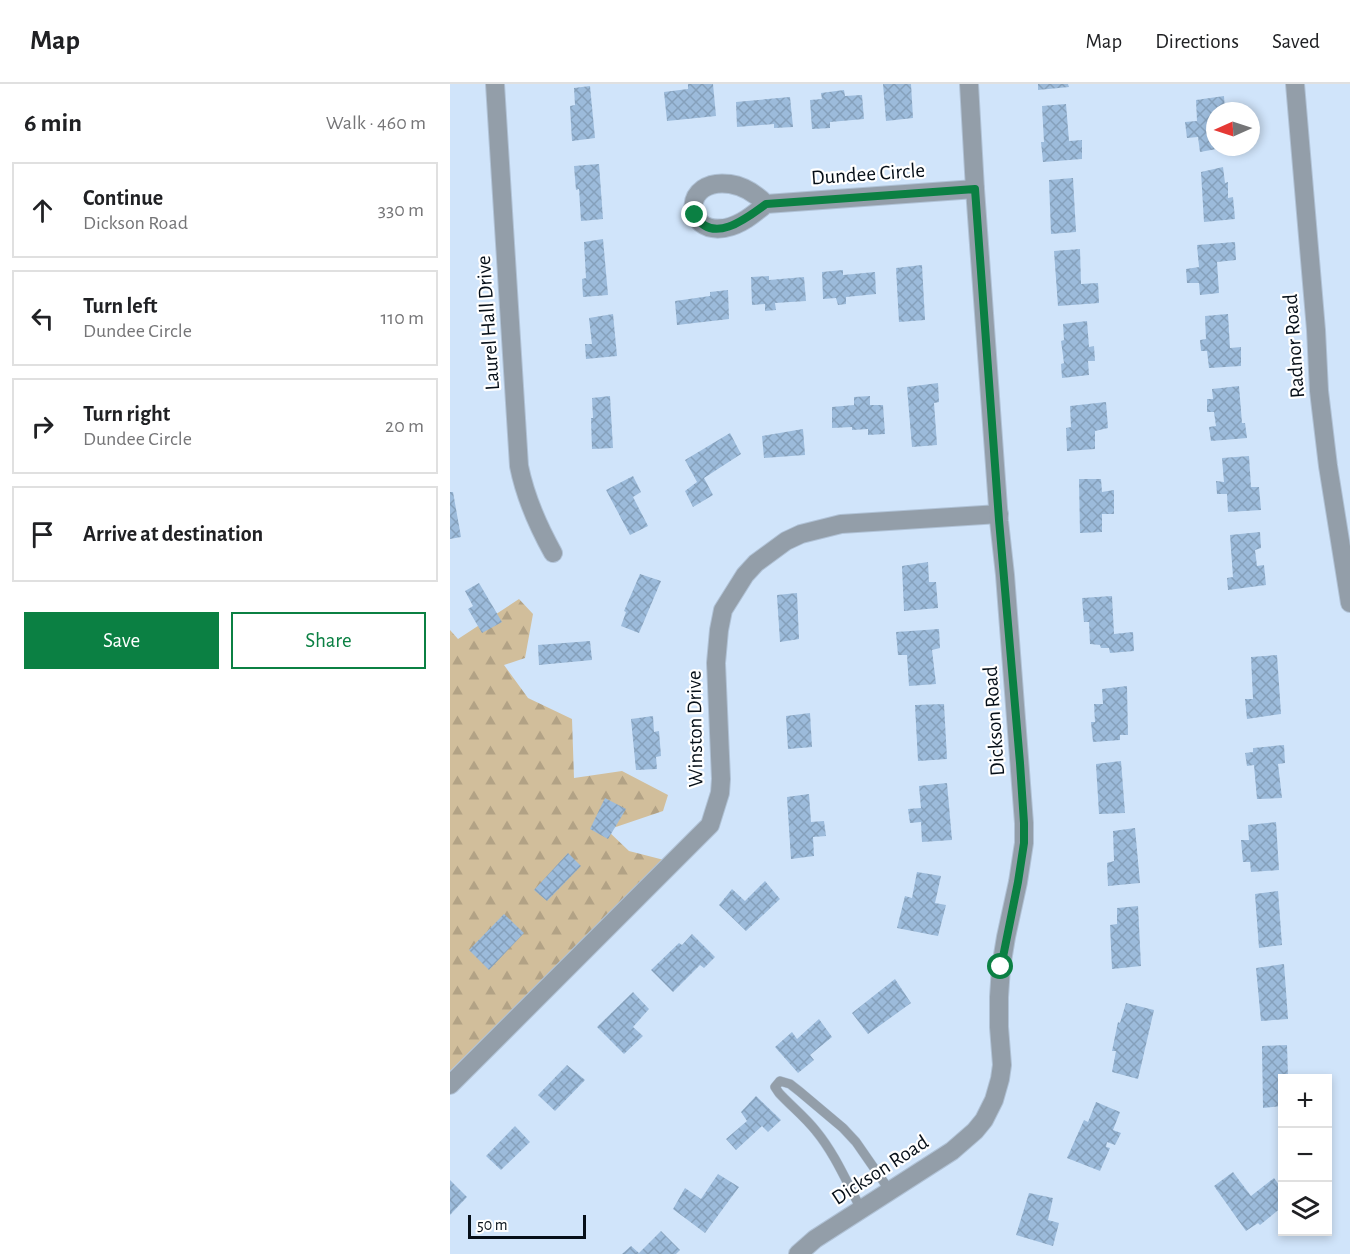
<!DOCTYPE html>
<meta charset="utf-8">
<style>
body{margin:0;font-family:"Alegreya Sans",sans-serif;background:#f6f6f6;color:#202124}
.controls{position:absolute;right:18px;bottom:18px;display:grid;overflow:hidden;border-radius:0px;box-shadow:0 3px 9px #0003}
.controls button{width:54px;height:54px;display:grid;place-items:center;padding:0;border:0;border-bottom:2px solid #e0e0e0;background:#fff;color:#202124;font:30px sans-serif}
.compass{position:absolute;left:756px;top:18px;width:54px;height:54px;border-radius:50%;background:#fff;box-shadow:0 3px 9px #0003;rotate:267deg}
.scale{position:absolute;left:18px;bottom:15px;width:118px;box-sizing:border-box;padding-left:6px;border:3px solid #060f18;border-top:0;font-size:16px;line-height:21px;white-space:nowrap;color:#060f18;-webkit-text-stroke:4px #fff;paint-order:stroke}
.stop{position:absolute;width:18px;height:18px;margin:-14px;border:4px solid #0b8043;border-radius:50%;background:#fff}
.stop.end{background:#0b8043;border-color:#fff;box-shadow:0 2px 6px #0008}
.list{margin:0;padding:0;list-style:none}
h2{display:flex;justify-content:space-between;align-items:center;height:78px;margin:0;padding:0 24px;font-size:26px}
h2 small{font-size:20px;font-weight:400;color:#757577}
.list li{display:grid;grid-template-columns:39px 1fr auto;gap:18px;align-items:center;box-sizing:border-box;height:96px;margin:0 12px 12px;padding:0 12px;border:2px solid #e0e0e0;border-radius:0px}
.list b{display:block;font-size:22px;white-space:nowrap}
.list p{margin:0;font-size:20px;white-space:nowrap;color:#757577}
.list em{font-size:20px;font-style:normal;color:#757577}
.actions{display:flex;gap:12px;padding:18px 24px}
.actions a{flex:1;padding:14px 0;border:2px solid #0b8043;border-radius:0px;text-align:center;font-size:21px;color:#0b8043}
.actions .main{background:#0b8043;color:#fff}
.icon{flex:none;width:33px;height:33px;fill:none;stroke:currentColor;stroke-width:2;stroke-linecap:round;stroke-linejoin:round}
.map{position:relative;flex:none;width:900px;height:1170px;overflow:hidden}
header{display:flex;align-items:center;gap:36px;box-sizing:border-box;height:84px;padding:0 30px;background:#fff;border-bottom:2px solid #e0e0e0}
header strong{font-size:28px}
nav{display:flex;gap:33px;margin-inline-start:auto;font-size:21px}
main{display:flex}
aside{flex:1;background:#fff}
.map>svg:first-child{display:block}
</style>
<header>
<strong>Map</strong>
<nav><a>Map</a><a>Directions</a><a>Saved</a></nav>
</header>
<main>
<aside>
<h2>6 min<small>Walk · 460 m</small></h2>
<ul class="list">
<li><svg class="icon" aria-label="ahead" viewBox="0 0 24 24"><path d="M12 20V5M6 11l6-6 6 6"/></svg><div><b>Continue</b><p>Dickson Road</p></div><em>330 m</em></li>
<li><svg class="icon" aria-label="left" viewBox="0 0 24 24"><path d="M17 20v-9H6M10 6l-5 5 5 5"/></svg><div><b>Turn left</b><p>Dundee Circle</p></div><em>110 m</em></li>
<li><svg class="icon" aria-label="right" viewBox="0 0 24 24"><path d="M7 20v-9h11M14 6l5 5-5 5"/></svg><div><b>Turn right</b><p>Dundee Circle</p></div><em>20 m</em></li>
<li><svg class="icon" aria-label="arrive" viewBox="0 0 24 24"><path d="M6 21V4h12l-3 4 3 4H6"/></svg><div><b>Arrive at destination</b></div></li>
</ul>
<div class="actions"><a class="main">Save</a><a>Share</a></div>
</aside>
<div class="map">
<svg width="900" height="1170" viewBox="0 0 900 1170">
<defs>
<pattern id="forest-firs" width="22" height="20" patternUnits="userSpaceOnUse" patternTransform="scale(1.5)"><rect width="22" height="20" fill="#d1be9b"/><path d="M5 1l3.5 6h-7zM16 11l3.5 6h-7z" fill="#b2a285"/></pattern>
<pattern id="building-cross-hatch" width="8" height="8" patternUnits="userSpaceOnUse" patternTransform="scale(1.5)"><rect width="8" height="8" fill="#9cbbdb"/><path d="M0 0l8 8M0 8l8-8" fill="none" stroke="#85a0bb"/></pattern>
</defs>
<rect width="100%" height="100%" fill="#d0e4fa"/>
<!-- forest -->
<path fill="url(#forest-firs)" d="M69 515 83 530 75 574 54 581 78 614 122 635 124 694 172 687 218 711 213 727 157 746 179 767 214 776 0 987V546L8 555Z"/>
<!-- building -->
<g fill="url(#building-cross-hatch)">
<path d="M238 0H263L266 32 217 37 214 8 238 5Z"/>
<path d="M433 0H461L463 34 436 37Z"/>
<path d="M588 0H618L619 3 588 6Z"/>
<path d="M140 2 145 54 122 57 120 22 125 21 124 4Z"/>
<path d="M394 6 395 12 412 11 414 35 380 38V44L362 45 360 16 372 15 371 9Z"/>
<path d="M774 12 775 27H765V63H772V64L750 68 748 53 737 54 735 38 747 37 746 16Z"/>
<path d="M340 13 343 43 324 44V40L287 43 286 18Z"/>
<path d="M616 20 619 57 632 56V75L593 78 591 58H594L592 22Z"/>
<path d="M149 80 153 135 131 137 129 105 126 106 124 82Z"/>
<path d="M773 83 775 99 778 98V114L783 113 785 135 754 138 751 88Z"/>
<path d="M623 94 626 148 601 150 599 96Z"/>
<path d="M153 155 158 211 133 213 132 195 136 194 134 158Z"/>
<path d="M785 158 786 176 767 178 769 209 750 211 749 199H737L736 185 749 183 747 161Z"/>
<path d="M630 165 631 200 648 199 649 219 608 222 604 167Z"/>
<path d="M472 181 475 236 449 238 446 184Z"/>
<path d="M393 186V191L425 188 426 210 396 213V220L388 221 386 214 373 215 372 188Z"/>
<path d="M319 192V196L354 193 356 217 325 219 326 226 315 227V220L302 221 301 193Z"/>
<path d="M278 206 279 235 227 241 225 217 260 212V208Z"/>
<path d="M163 230 167 272 136 275 135 260H142L139 234Z"/>
<path d="M778 230 780 264 791 263V282L759 284 757 267H751L750 256 756 255 755 232Z"/>
<path d="M637 237 639 263 644 262 645 277H638L639 291 612 294 611 280 614 279 611 257 614 256 613 240Z"/>
<path d="M488 299 489 318 484 319 487 361 462 363 457 303Z"/>
<path d="M789 302 792 339H795L797 354 761 357 759 343 766 342 764 328H757V315H763L762 305Z"/>
<path d="M160 312 163 364 142 365 141 334H143L142 314Z"/>
<path d="M420 312V321H433L435 350 418 351V345L402 346V343L382 344V323L404 321V313Z"/>
<path d="M656 318 658 344 645 347V365L617 367 616 344 621 343 620 322Z"/>
<path d="M353 345 355 371 314 374 312 352Z"/>
<path d="M280 349 291 370 254 394 263 411 243 423 235 407 247 398 235 376Z"/>
<path d="M799 372 801 403H809L811 426 778 428 777 410H767L766 397 774 398 772 374Z"/>
<path d="M183 392 191 408 183 413 198 442 180 451 156 406Z"/>
<path d="M629 395H651L652 408 664 406V430H652V448L630 449Z"/>
<path d="M0 408H3L11 453 0 455Z"/>
<path d="M810 448 811 464 805 466 807 482 814 481 816 501 778 506 777 494 783 493 780 451Z"/>
<path d="M478 478 479 498H486L488 524 454 527 452 482Z"/>
<path d="M190 490 211 497 189 549 171 542 176 528 174 527Z"/>
<path d="M29 499 52 538 32 549 18 525 23 522 15 507Z"/>
<path d="M347 509 349 555 330 558 327 511Z"/>
<path d="M662 512 664 550 683 548 684 567 660 569 659 564H651L650 561 640 560 639 538H634L632 514Z"/>
<path d="M489 545 490 564 482 566 486 600 459 602 457 571H448L446 548Z"/>
<path d="M140 557 142 576 89 581 88 561Z"/>
<path d="M827 571 831 630 797 635 795 615H803L801 573Z"/>
<path d="M677 602 678 651H670V656L643 658 641 638H645L644 620H653L652 605Z"/>
<path d="M494 620 497 675 468 677 465 621Z"/>
<path d="M360 629 362 663 338 665 336 632Z"/>
<path d="M203 632 204 648 209 647 211 672 206 673 207 685 186 686 181 635Z"/>
<path d="M834 661 835 679 828 680 832 714 807 715 804 681 797 682 795 669 803 668V664Z"/>
<path d="M671 677 675 729 649 730 646 680Z"/>
<path d="M497 699 502 756 472 758 471 738 460 739 458 725 471 724 469 702Z"/>
<path d="M359 710 361 738 374 737 376 752 363 753 364 772 341 775 337 713Z"/>
<path d="M155 714 176 725 158 755 140 745Z"/>
<path d="M826 738 829 786 801 788 800 778H793L791 756H799L798 741Z"/>
<path d="M685 744 690 799 658 802 657 779 664 777 663 747Z"/>
<path d="M118 769 131 782 97 817 84 806Z"/>
<path d="M467 788 491 792 485 819 496 821 488 852 447 844 455 812 462 814Z"/>
<path d="M315 797 330 815 296 847 269 821 282 805 295 817Z"/>
<path d="M828 807 832 861 809 864 805 810Z"/>
<path d="M688 822 691 882 662 885 660 841 667 840V824Z"/>
<path d="M54 830 74 849 39 886 19 866Z"/>
<path d="M242 850 265 873 254 884 250 881 223 908 201 886 229 859 232 861Z"/>
<path d="M834 880 838 935 811 937 806 884Z"/>
<path d="M445 895 461 919 418 950 402 929Z"/>
<path d="M183 908 199 925 183 943 193 952 174 970 147 943Z"/>
<path d="M676 919 704 926 688 995 662 988 666 967H662L668 938 670 939Z"/>
<path d="M369 935 382 953 360 971 364 976 348 989 325 963 342 948 347 955Z"/>
<path d="M837 961 838 994H832V1022L813 1024 812 962Z"/>
<path d="M117 981 135 996 105 1027 88 1011Z"/>
<path d="M306 1012 331 1036 318 1048 312 1042 286 1066 276 1055 297 1037 291 1028Z"/>
<path d="M646 1018 670 1028 663 1046 671 1049 665 1061 657 1058 656 1063 660 1064 650 1087 617 1074 634 1036 638 1038Z"/>
<path d="M65 1042 80 1058 51 1086 36 1072Z"/>
<path d="M783 1088 801 1112 824 1094 832 1105V1123L810 1141 808 1139 796 1147 764 1102Z"/>
<path d="M268 1090 289 1103 255 1149 223 1125 235 1104 251 1115Z"/>
<path d="M0 1096 17 1113 0 1131Z"/>
<path d="M579 1109 603 1114 598 1136 609 1139 603 1162 566 1151Z"/>
<path d="M211 1147 230 1166 226 1170H172L181 1162 189 1169Z"/>
</g>
<g fill="none" stroke-linecap="round" stroke-linejoin="round">
<defs>
<path id="service" d="M411 1125C397 1099 385 1070 366 1047 355 1033 341 1022 329 1009L325 1003 330 997 340 1000 349 1007 393 1044 406 1058 440 1107"/>
<g id="minor">
<path d="M45 0 69 382C75 412 88 442 103 469"/>
<path d="M845 0 866 246 869 307 878 382 900 519"/>
<path d="M316 120C306 110 294 102 280 100 232 93 232 151 275 144 291 141 304 130 316 120L525 105"/>
<path d="M0 1001 260 741 270 709 271 695 266 579 269 546 273 526 295 491 306 479 336 457 351 450 391 440 549 430"/>
<path d="M348 1170 365 1155 502 1067 525 1047 534 1036 544 1016 550 995 552 981 549 943V913L551 883 556 853 568 798 574 759V739L555 491 549 437 525 105 519 0"/>
</g>
</defs>
<!-- service casing -->
<use href="#service" stroke="#b0c2d6" stroke-width="10"/>
<!-- minor casing -->
<use href="#minor" stroke="#b0c2d6" stroke-width="20"/>
<!-- service -->
<use href="#service" stroke="#939ea9" stroke-width="9"/>
<!-- minor -->
<use href="#minor" stroke="#939ea9" stroke-width="18"/>
</g>
<g fill="none" stroke-linecap="round" stroke-linejoin="round">
<!-- route -->
<path stroke="#0b8043" stroke-width="8" d="M245 131C262 161 296 135 316 120L525 105 549 436 570 679 574 739V759L568 798 551 883"/>
</g>
<g text-anchor="middle" dominant-baseline="central" stroke-width="4.5" stroke-linejoin="round" paint-order="stroke">
<!-- street labels -->
<g font-size="21" fill="#060f18" stroke="#fff">
<text transform="translate(418 90) rotate(-4)">Dundee Circle</text>
<text transform="translate(38 239) rotate(-94)">Laurel Hall Drive</text>
<text transform="translate(844 262) rotate(-94)">Radnor Road</text>
<text transform="translate(544 637) rotate(-94)">Dickson Road</text>
<text transform="translate(245 645) rotate(-91)">Winston Drive</text>
<text transform="translate(430 1086) rotate(-33)">Dickson Road</text>
</g>
</g>
</svg>
<div class="controls">
<button>+</button>
<button>−</button>
<button><svg class="icon" aria-label="layers" viewBox="0 0 24 24"><path d="M12 4l9 5-9 5-9-5zM3 14l9 5 9-5"/></svg></button>
</div>
<svg class="compass" viewBox="-18 -18 36 36"><path d="M0-13l5 13h-10z" fill="#e53935"/><path d="M0 13l5-13h-10z" fill="#757577"/></svg>
<div class="scale">50 m</div>
<div class="stop" style="left:551px;top:883px"></div>
<div class="stop end" style="left:245px;top:131px"></div>
</div>
</main>
